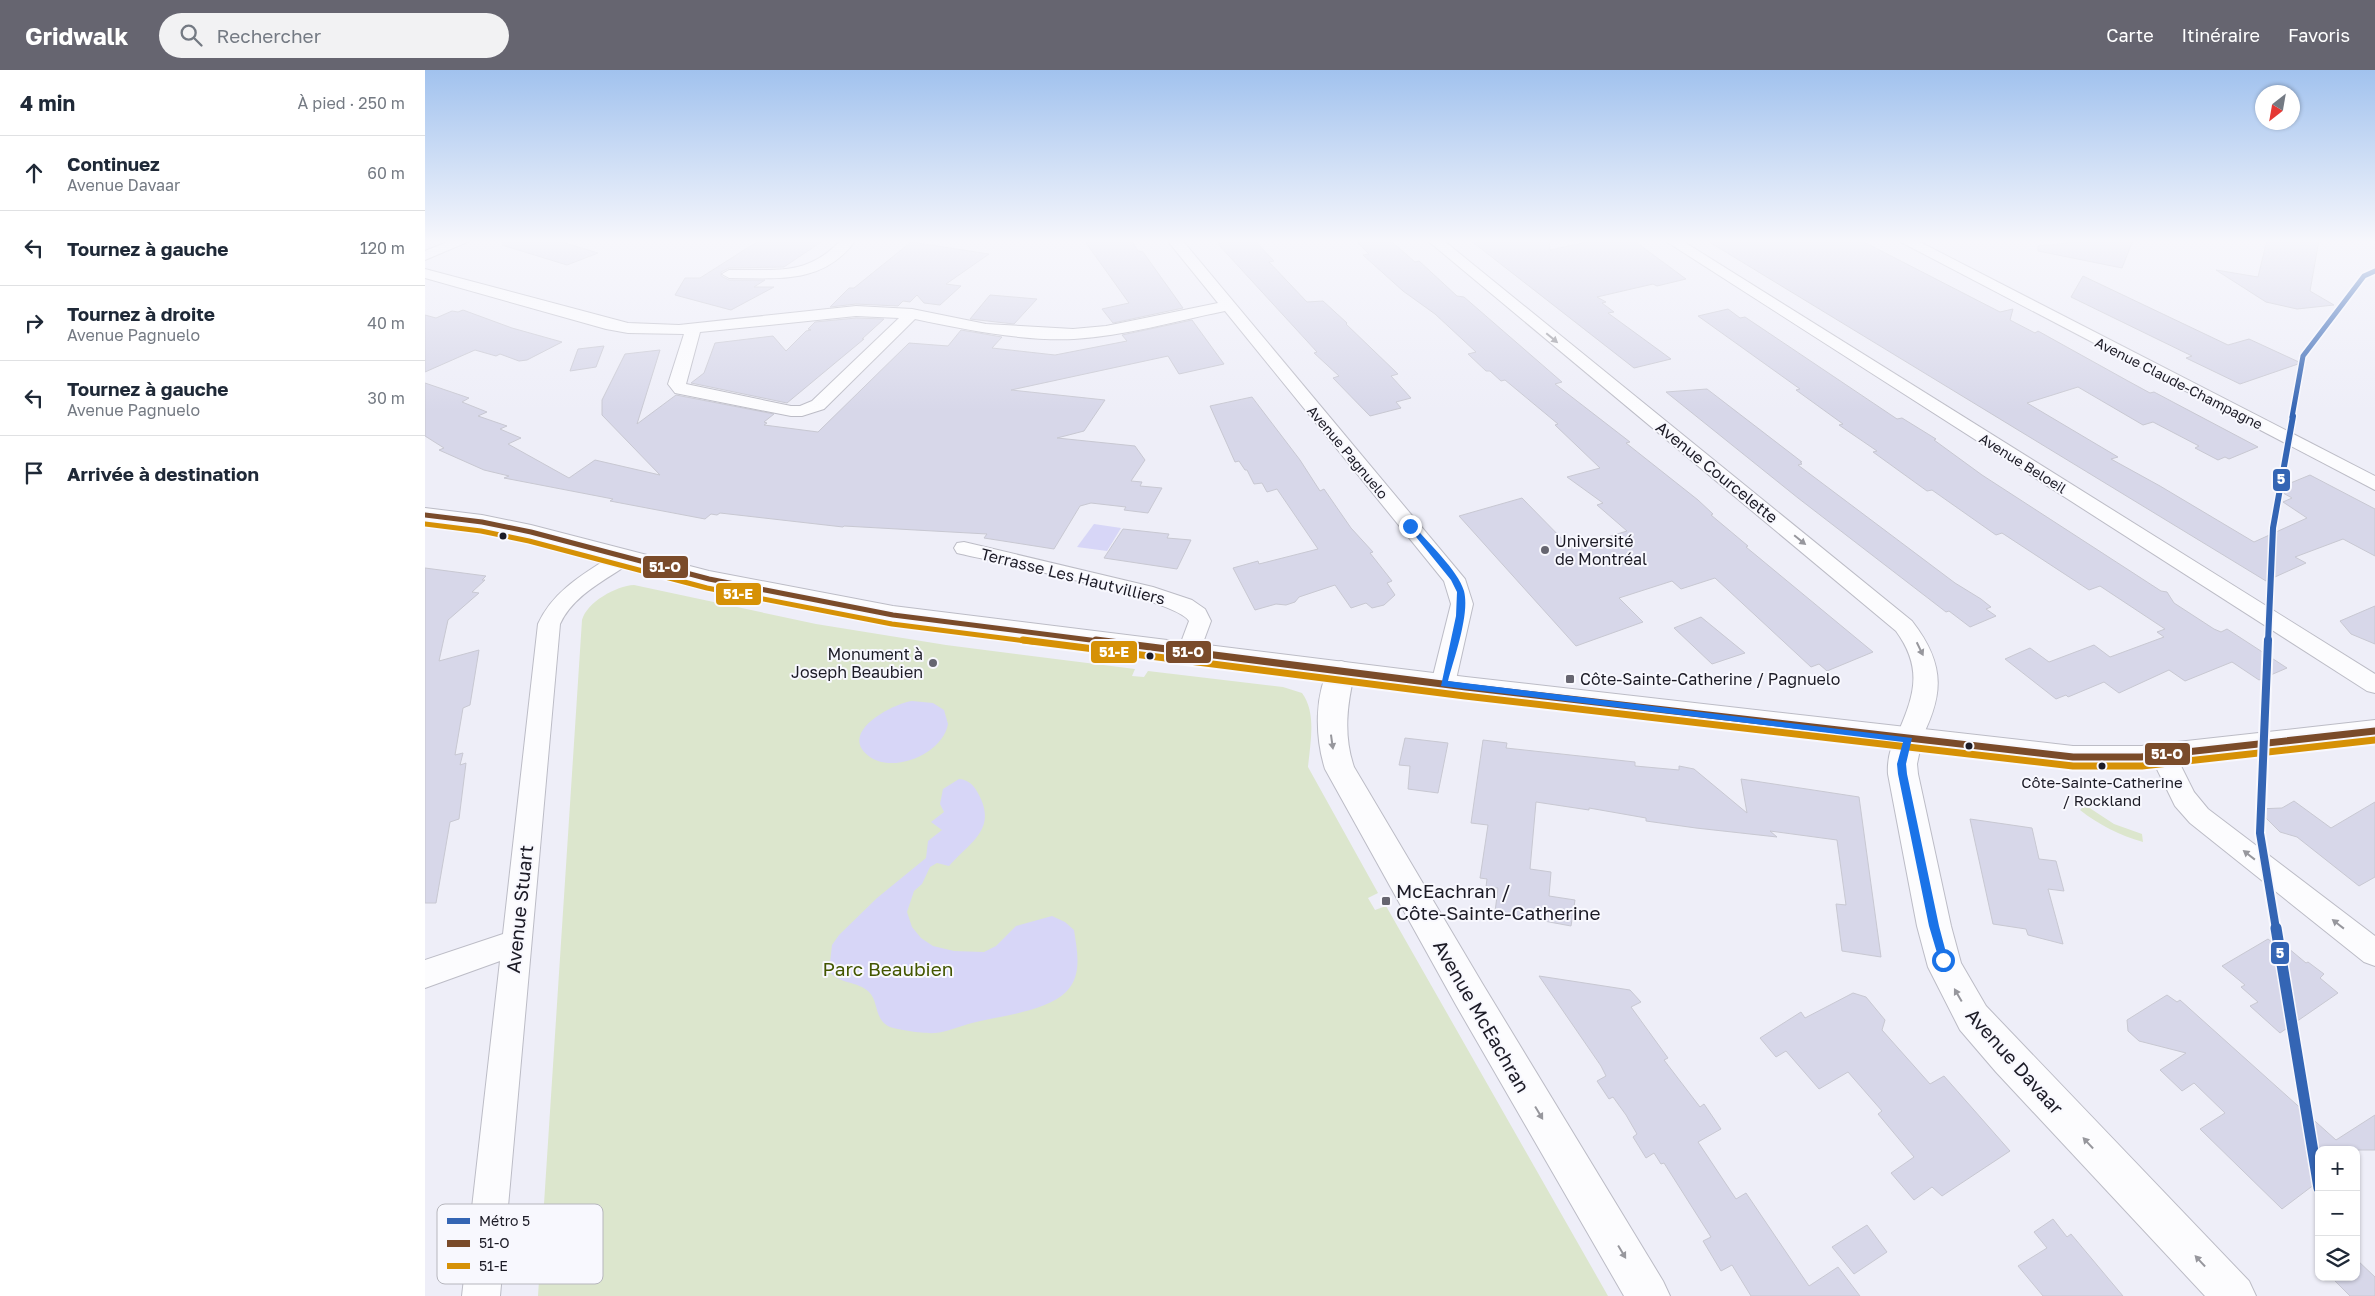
<!DOCTYPE html>
<html lang="fr">
<meta charset="utf-8">
<style>
body{margin:0;font-family:"Golos Text",sans-serif;background:#f2f2f3;color:#1f2937}
.controls{position:absolute;right:15px;bottom:15px;display:grid;overflow:hidden;border-radius:10px;box-shadow:0 1px 4px #0004}
.controls button{width:45px;height:45px;display:grid;place-items:center;padding:0;border:0;border-bottom:1px solid #e0e1e3;background:#fff;color:#1f2937;font:25px sans-serif}
.compass{position:absolute;left:1830px;top:15px;width:45px;height:45px;border-radius:50%;background:#fff;box-shadow:0 1px 4px #0004;rotate:211deg}
.stop{position:absolute;width:15px;height:15px;margin:-11px;border:4px solid #1a73e8;border-radius:50%;background:#fff}
.stop.end{background:#1a73e8;border-color:#fff;box-shadow:0 1px 5px #0008}
.list{margin:0;padding:0;list-style:none}
h2{display:flex;justify-content:space-between;align-items:center;height:65px;margin:0;padding:0 20px;font-size:21px}
h2 small{font-size:16px;font-weight:400;color:#747a83}
.list li{display:grid;grid-template-columns:32px 1fr auto;gap:15px;align-items:center;box-sizing:border-box;height:75px;padding:0 20px;border-top:1px solid #e0e1e3}
.list b{display:block;font-size:19px;white-space:nowrap}
.list p{margin:0;font-size:16px;white-space:nowrap;color:#747a83}
.list em{font-size:16px;font-style:normal;color:#747a83}
.icon{flex:none;width:28px;height:28px;fill:none;stroke:currentColor;stroke-width:2;stroke-linecap:round;stroke-linejoin:round}
.map{position:relative;flex:none;width:1950px;height:1226px;overflow:hidden}
header{display:flex;align-items:center;gap:30px;box-sizing:border-box;height:70px;padding:0 25px;background:#666570;color:#fff}
header strong{font-size:24px}
nav{display:flex;gap:28px;margin-inline-start:auto;font-size:18px}
.search{width:350px;height:45px;background:#f2f2f3;display:flex;align-items:center;gap:12px;box-sizing:border-box;padding:0 18px;border-radius:28px;color:#747a83;font-size:19px}
main{display:flex}
aside{flex:1;background:#fff}
.map>svg:first-child{display:block}
</style>
<header>
<strong>Gridwalk</strong>
<div class="search"><svg class="icon" aria-label="search" viewBox="0 0 24 24"><circle cx="10" cy="10" r="6"/><path d="M15 15l6 6"/></svg>Rechercher</div>
<nav><a>Carte</a><a>Itinéraire</a><a>Favoris</a></nav>
</header>
<main>
<aside>
<h2>4 min<small>À pied · 250 m</small></h2>
<ul class="list">
<li><svg class="icon" aria-label="ahead" viewBox="0 0 24 24"><path d="M12 20V5M6 11l6-6 6 6"/></svg><div><b>Continuez</b><p>Avenue Davaar</p></div><em>60 m</em></li>
<li><svg class="icon" aria-label="left" viewBox="0 0 24 24"><path d="M17 20v-9H6M10 6l-5 5 5 5"/></svg><div><b>Tournez à gauche</b></div><em>120 m</em></li>
<li><svg class="icon" aria-label="right" viewBox="0 0 24 24"><path d="M7 20v-9h11M14 6l5 5-5 5"/></svg><div><b>Tournez à droite</b><p>Avenue Pagnuelo</p></div><em>40 m</em></li>
<li><svg class="icon" aria-label="left" viewBox="0 0 24 24"><path d="M17 20v-9H6M10 6l-5 5 5 5"/></svg><div><b>Tournez à gauche</b><p>Avenue Pagnuelo</p></div><em>30 m</em></li>
<li><svg class="icon" aria-label="arrive" viewBox="0 0 24 24"><path d="M6 21V4h12l-3 4 3 4H6"/></svg><div><b>Arrivée à destination</b></div></li>
</ul>
</aside>
<div class="map">
<svg width="1950" height="1226" viewBox="0 0 1950 1226">
<rect width="100%" height="100%" fill="#eeeef8"/>
<!-- green -->
<g fill="#dce6cd">
<path d="M209 515 391 554 521 575 710 599 707 606 719 607 723 601 858 617 877 623C892 643 885 674 883 697L953 823 943 828 950 840 961 836 1183 1226H113L157 550C162 532 191 516 209 515Z"/>
<path d="M1660 735 1689 754 1717 764 1718 772C1694 765 1674 755 1655 740Z"/>
</g>
<!-- water -->
<g fill="#d7d6f7">
<path d="M669 454 696 458 682 481 652 477Z"/>
<path d="M487 631 508 633 519 640 523 654C518 683 470 704 445 687 411 663 467 634 487 631Z"/>
<path d="M534 709C545 710 549 716 554 725 572 760 545 772 524 796L512 793 505 797 497 814 489 821 482 842 487 857 496 868 508 876 529 881 559 882 571 876 591 856 627 846 640 852 649 860C652 881 658 905 641 922 620 942 574 946 547 953 535 956 522 962 510 963 501 964 473 960 465 957 449 950 454 932 444 922 433 911 413 914 404 901L407 875 414 865 452 828 501 788 503 771 517 760 506 752 519 742 515 734 518 719Z"/>
</g>
<!-- building -->
<g fill="#d7d7e9" stroke="#c8c8d2">
<path d="M78 170H130L173 183 142 195 77 175Z"/>
<path d="M335 170H399L359 197 304 198 296 202V206L304 210H340L329 217H349L306 240 250 225 260 208H275Z"/>
<path d="M659 170H706L713 181 718 182 758 238 688 253 677 239 704 233Z"/>
<path d="M812 170H829L849 191 844 192 882 232 898 231 922 253 921 254 973 304 966 306 986 328 971 332 976 338 945 346 908 308 914 306 889 283 892 282 793 174Z"/>
<path d="M930 170H965L990 192 994 191 1032 226 1039 227 1137 312 1130 314 1205 372 1201 373 1273 430 1288 444 1286 445 1323 476 1321 477 1448 582 1402 601 1394 594 1386 597 1290 508 1256 519 1247 511 1194 528 1218 552 1151 576 1034 446 1097 428 1146 478 1202 461 1172 435 1178 433 1142 407 1175 398 1130 355 1133 354 1080 310 1076 311 1065 301H1061L1043 284 1051 282 1010 244 978 221 938 185 944 184Z"/>
<path d="M1045 170H1124L1125 180 1171 170H1208L1261 209 1232 216 1228 214 1172 227 1181 232 1177 233 1189 242 1183 243 1246 289 1209 298Z"/>
<path d="M1281 170H1435L1575 242 1588 239 1585 250 1610 263 1613 261 1703 311 1725 323 1729 322 1833 377 1804 389 1800 387 1793 390 1770 378 1774 376 1728 352 1718 355 1653 317 1602 333 1693 387 1686 389 1735 416 1829 472 1882 448 1858 432 1867 428 1851 419 1885 405 1950 439V486L1918 469 1870 487 1881 493 1841 511Z"/>
<path d="M1671 170H1708L1697 198 1613 181V176Z"/>
<path d="M1842 170H1894L1885 221 1909 235 1872 239 1841 232 1791 200 1833 207Z"/>
<path d="M486 172 564 184 521 214 536 216 515 235 499 233 492 225 485 232 478 231 473 236 431 234 405 237 424 218H429Z"/>
<path d="M1658 206 1803 275 1824 269 1876 293 1815 314 1761 288 1767 286 1646 227Z"/>
<path d="M565 225 612 229 589 254 545 249Z"/>
<path d="M1303 239 1315 248 1320 247 1472 349 1477 348 1511 369 1509 370 1557 405 1736 521 1742 522 1749 533 1789 559 1796 562 1802 559 1862 598 1834 610 1807 592 1760 611 1744 600 1694 623 1679 612 1643 627 1641 625 1631 629 1580 589 1605 578 1624 592 1669 575 1685 587 1739 567 1732 562 1740 559 1675 516 1664 520 1577 463 1571 465 1507 420 1502 421 1448 382 1452 381 1414 355 1418 354 1371 320 1375 319 1273 246Z"/>
<path d="M38 240 87 258 137 272 102 290 94 291 75 284 71 286 50 280 0 302V245L11 248 27 241 33 242Z"/>
<path d="M431 248 459 249 437 269H439L362 333 266 313 279 303 290 273 348 266 361 281 381 261 386 260 383 259 390 252Z"/>
<path d="M767 250 799 294 754 304 743 286 586 320 680 330 659 361 632 368 710 376 720 390 706 411 717 412 715 416 737 418 723 443 699 440 701 437 666 433 655 436 629 479 559 468 562 464 419 456 418 457 295 443 292 445 286 444 280 449 185 431 188 429 79 408 84 406 59 400 14 380 19 378 0 366V313L44 328 37 332 62 342 53 346 82 356 75 359 96 368 83 374 144 408 170 390 235 405 177 345V330L200 284 235 280 212 354 251 325 349 344 339 352 342 353 339 355 393 362 484 273 523 276 536 260 577 267 567 278 630 285 702 271 697 265Z"/>
<path d="M179 276 171 297 145 301 153 279Z"/>
<path d="M1282 319 1377 392H1375L1377 394 1373 395 1530 513 1556 529 1566 537 1561 539 1571 546 1545 557 1524 541 1521 542 1373 428 1241 322Z"/>
<path d="M827 327 875 390 895 421 899 419 926 458 948 482 945 483 967 511 962 513 970 525 959 535 947 538 941 533 926 538 910 515 874 527 870 532 861 535 851 534 830 540 808 498 833 491 834 494 893 479 852 419 842 422 837 413 829 414 822 400H820L814 391 810 392 785 336Z"/>
<path d="M698 459 744 464 742 468 766 470 752 499 679 488Z"/>
<path d="M0 498 61 506 57 510H60L47 522 54 523 23 550 14 591 54 580 45 635 38 638 30 685 38 683 35 695 41 693 34 749 25 752 11 833H0Z"/>
<path d="M1950 536V574L1926 564 1915 551Z"/>
<path d="M1276 547 1320 583 1287 594 1249 558Z"/>
<path d="M980 668 1023 673 1013 723 983 719 985 696 974 695Z"/>
<path d="M1058 670 1082 673 1081 678 1210 692V696L1254 700V696L1269 699 1322 743 1316 709 1434 727 1456 887 1417 881 1411 834 1421 835 1412 770 1345 761 1352 767 1271 758 1221 751V748L1164 738V740L1111 732 1105 799 1126 802 1124 826 1150 830 1146 856 1070 842 1073 818 1061 817 1062 809 1055 808 1063 755 1046 753Z"/>
<path d="M1869 731 1906 758 1950 732V807L1934 816 1872 767 1855 762 1832 739 1857 738Z"/>
<path d="M1545 749 1607 758 1614 789 1631 791 1639 821 1623 819 1638 874 1603 865 1601 859 1568 854Z"/>
<path d="M1843 869 1857 880 1863 878 1881 893 1883 892 1899 904 1895 908 1913 923 1855 963 1825 936 1833 932 1816 917 1820 915 1797 896Z"/>
<path d="M1114 906 1205 920 1216 932 1206 937 1243 988 1239 990 1275 1037 1279 1034 1296 1059 1273 1072 1311 1129 1321 1123 1384 1216 1413 1197 1435 1226H1326L1307 1195 1296 1201 1278 1171 1286 1167 1239 1093 1236 1094 1229 1083 1221 1088 1208 1067 1212 1064 1201 1045 1188 1027 1184 1029 1172 1011 1181 1006 1176 996Z"/>
<path d="M1428 923 1441 927 1460 950 1457 960 1505 1014 1519 1006 1585 1081 1517 1126 1507 1117 1489 1130 1466 1103 1489 1087 1453 1044 1457 1041 1423 1002 1394 1019 1361 981 1351 987 1335 968 1376 942 1380 948Z"/>
<path d="M1742 925 1752 932 1755 930 1911 1070 1950 1045V1080H1894V1111L1857 1139 1775 1059 1800 1043 1769 1013 1757 1021 1735 1000 1761 983 1714 971 1703 961 1702 950Z"/>
<path d="M1628 1149 1642 1167 1646 1164 1698 1226H1618L1593 1196 1622 1178 1609 1162Z"/>
<path d="M1442 1155 1462 1182 1429 1204 1407 1177Z"/>
<path d="M1931 1189 1950 1207V1226H1925L1906 1207H1931Z"/>
</g>
<g fill="none" stroke-linecap="round" stroke-linejoin="round">
<defs>
<g id="minor">
<path d="M27 170H47L0 190V181Z"/>
<path d="M416 170H431C398 215 353 208 304 208L297 204 304 200C350 199 382 207 416 170Z"/>
<path d="M742 170H757L1040 509 1048 534 1030 614 1026 620 1018 622 1010 620 1006 614 1026 534 1019 511 800 241C750 251 700 266 649 269 596 271 542 260 490 249L399 339 377 346H366L250 323 243 314 259 264 203 263 181 259 0 208V199L203 253 254 255 431 236 487 239 561 254 648 259 681 256 793 233ZM431 246 474 248 387 331 375 336H366L261 314 275 262Z"/>
<path d="M1002 170H1018L1487 551C1522 596 1519 627 1492 677L1483 679 1474 677 1470 670C1488 628 1500 601 1471 561Z"/>
<path d="M1239 170H1256L1950 604V623L1942 621Z"/>
<path d="M1472 170H1491L1950 406V420Z"/>
<path d="M539 472 728 517 767 530 780 539 786 551 772 589 764 591 756 589 752 583 764 551C752 529 566 491 532 483L529 478 532 473Z"/>
<path d="M200 480 207 482 210 487 207 492C182 509 148 525 135 554L75 1226H37L75 891 0 918V890L78 864 113 554C129 519 162 502 193 482Z"/>
<path d="M1738 675 1747 678 1769 722 1783 739 1950 866V896L1939 892 1765 753 1750 736 1725 685 1729 678Z"/>
</g>
<g id="tertiary">
<path d="M916 591 926 594 930 601C922 634 918 665 929 697L1057 913 1238 1211 1245 1226H1199L1031 935 900 699C890 667 889 624 906 594Z"/>
<path d="M1483 659 1493 662 1497 670 1492 694 1493 704 1526 856 1536 893 1561 936 1824 1211 1831 1226H1780L1571 1002 1535 960 1503 897 1492 856 1463 704C1462 690 1466 675 1473 662Z"/>
</g>
<path id="secondary" d="M0 438 57 445 106 455 284 501 468 536 1041 607 1648 676H1716L1950 650V672L1716 698H1648L1041 627 468 554 284 517 104 469 57 459 0 452Z"/>
</defs>
<!-- minor casing -->
<use href="#minor" stroke="#bcbcc6" stroke-width="2"/>
<!-- tertiary casing -->
<use href="#tertiary" stroke="#bcbcc6" stroke-width="2"/>
<!-- secondary casing -->
<use href="#secondary" stroke="#bcbcc6" stroke-width="2"/>
<!-- minor -->
<use href="#minor" fill="#fcfcfe" fill-rule="evenodd"/>
<!-- tertiary -->
<use href="#tertiary" fill="#fcfcfe" fill-rule="evenodd"/>
<!-- secondary -->
<use href="#secondary" fill="#fcfcfe" fill-rule="evenodd"/>
<defs>
<path id="bus-1-far1" d="M0 445 57 452 106 462 284 509 468 545 681 572"/>
<path id="bus-1" d="M671 570 1041 617 1648 687H1716L1950 661"/>
<path id="bus-2-far1" d="M0 454 56 461 104 471 282 518 467 554 608 572"/>
<path id="bus-2" d="M598 570 1040 626 1648 696H1717L1950 670"/>
</defs>
<!-- bus-1-far1 casing -->
<use href="#bus-1-far1" stroke="#f8f8fe" stroke-width="8"/>
<!-- bus-1 casing -->
<use href="#bus-1" stroke="#f8f8fe" stroke-width="11"/>
<!-- bus-2-far1 casing -->
<use href="#bus-2-far1" stroke="#f8f8fe" stroke-width="8"/>
<!-- bus-2 casing -->
<use href="#bus-2" stroke="#f8f8fe" stroke-width="11"/>
<!-- bus-1-far1 -->
<use href="#bus-1-far1" stroke="#7a4b2a" stroke-width="5"/>
<!-- bus-1 -->
<use href="#bus-1" stroke="#7a4b2a" stroke-width="7"/>
<!-- bus-2-far1 -->
<use href="#bus-2-far1" stroke="#d69106" stroke-width="5"/>
<!-- bus-2 -->
<use href="#bus-2" stroke="#d69106" stroke-width="7"/>
<defs>
<path id="metro-1-far3" d="M1867 347 1878 286 1939 206 1950 201"/>
<path id="metro-1-far2" d="M1843 572 1848 458 1868 346"/>
<path id="metro-1-far1" d="M1843 570 1835 763 1851 859"/>
<path id="metro-1" d="M1851 858 1894 1118"/>
</defs>
<!-- metro-1-far3 casing -->
<use href="#metro-1-far3" stroke="#f8f8fe" stroke-width="8"/>
<!-- metro-1-far2 casing -->
<use href="#metro-1-far2" stroke="#f8f8fe" stroke-width="9"/>
<!-- metro-1-far1 casing -->
<use href="#metro-1-far1" stroke="#f8f8fe" stroke-width="12"/>
<!-- metro-1 casing -->
<use href="#metro-1" stroke="#f8f8fe" stroke-width="14"/>
<!-- metro-1-far3 -->
<use href="#metro-1-far3" stroke="#3465b4" stroke-width="5"/>
<!-- metro-1-far2 -->
<use href="#metro-1-far2" stroke="#3465b4" stroke-width="6"/>
<!-- metro-1-far1 -->
<use href="#metro-1-far1" stroke="#3465b4" stroke-width="8"/>
<!-- metro-1 -->
<use href="#metro-1" stroke="#3465b4" stroke-width="11"/>
</g>
<!-- one-way arrows -->
<defs><path id="oneway-solid" d="M-6-.8H1V-3.2L6.5 0L1 3.2V.8H-6Z" transform="scale(1.25)"/></defs>
<g fill="#97979d">
<use href="#oneway-solid" transform="translate(1127 268) rotate(40)"/>
<use href="#oneway-solid" transform="translate(1375 470) rotate(39)"/>
<use href="#oneway-solid" transform="translate(1495 579) rotate(64)"/>
<use href="#oneway-solid" transform="translate(907 672) rotate(82)"/>
<use href="#oneway-solid" transform="translate(1824 785) rotate(-142)"/>
<use href="#oneway-solid" transform="translate(1913 854) rotate(-142)"/>
<use href="#oneway-solid" transform="translate(1533 925) rotate(-120)"/>
<use href="#oneway-solid" transform="translate(1114 1043) rotate(59)"/>
<use href="#oneway-solid" transform="translate(1663 1073) rotate(-133)"/>
<use href="#oneway-solid" transform="translate(1197 1182) rotate(59)"/>
<use href="#oneway-solid" transform="translate(1775 1191) rotate(-133)"/>
</g>
<!-- sky -->
<linearGradient id="sky" x2="0" y2="1"><stop stop-color="#a1c2ee"/><stop offset="0.5" stop-color="#f7f7fc"/><stop offset="1" stop-color="#f7f7fc" stop-opacity="0"/></linearGradient>
<rect width="1950" height="342" fill="url(#sky)"/>
<!-- route -->
<path fill="#1a73e8" d="M983 455H988C1002 472 1033 500 1039 521 1045 544 1029 588 1023 611L1487 668 1481 694 1482 704 1514 856 1523 890 1522 893H1515L1504 856 1473 704 1472 694 1478 672 1016 616 1031 546 1032 522 1026 510 983 457Z"/>
<!-- markers -->
<g fill="#1c1b26" stroke="#f8f8fe" stroke-width="2">
<circle cx="78" cy="466" r="4.5"/>
<circle cx="725" cy="586" r="4.5"/>
<circle cx="1544" cy="676" r="4.5"/>
<circle cx="1677" cy="696" r="4.5"/>
</g>
<g fill="#666570" stroke="#f8f8fe" stroke-width="2">
<circle cx="1120" cy="480" r="5"/>
<circle cx="508" cy="593" r="5"/>
<rect x="1140" y="604" width="10" height="10" rx="2.5"/>
<rect x="956" y="826" width="10" height="10" rx="2.5"/>
</g>
<g text-anchor="middle" dominant-baseline="central" stroke-width="4" stroke-linejoin="round" paint-order="stroke">
<!-- far-street labels -->
<g font-size="14" fill="#1c1b26" stroke="#f8f8fe">
<text transform="translate(1754 313) rotate(27)">Avenue Claude-Champagne</text>
<text transform="translate(923 382) rotate(50)">Avenue Pagnuelo</text>
<text transform="translate(1598 393) rotate(32)">Avenue Beloeil</text>
</g>
<!-- bus labels -->
<g font-size="15" fill="#1c1b26" stroke="#f8f8fe">
<text x="1677" y="712">Côte-Sainte-Catherine<tspan x="1677" dy="18">/ Rockland</tspan></text>
</g>
<!-- street labels -->
<g font-size="16" fill="#1c1b26" stroke="#f8f8fe">
<text transform="translate(1292 402) rotate(39)">Avenue Courcelette</text>
<text transform="translate(648 506) rotate(14)">Terrasse Les Hautvilliers</text>
</g>
<!-- poi labels -->
<g font-size="16" fill="#1c1b26" stroke="#f8f8fe" text-anchor="start">
<text x="1130" y="471">Université<tspan x="1130" dy="18">de Montréal</tspan></text>
<text x="498" y="584" text-anchor="end">Monument à<tspan x="498" dy="18">Joseph Beaubien</tspan></text>
<text x="1155" y="609">Côte-Sainte-Catherine / Pagnuelo</text>
</g>
<!-- near-poi labels -->
<g font-size="19" fill="#1c1b26" stroke="#f8f8fe" text-anchor="start">
<text x="971" y="820">McEachran /<tspan x="971" dy="22">Côte-Sainte-Catherine</tspan></text>
</g>
<!-- near-street labels -->
<g font-size="19" fill="#1c1b26" stroke="#f8f8fe">
<text transform="translate(94 839) rotate(-84)">Avenue Stuart</text>
<text transform="translate(1057 946) rotate(60)">Avenue McEachran</text>
<text transform="translate(1590 991) rotate(48)">Avenue Davaar</text>
</g>
<!-- near-park labels -->
<g font-size="19" fill="#435600" stroke="#f8f8fe">
<text x="463" y="898">Parc Beaubien</text>
</g>
</g>
<!-- legend -->
<rect x="12" y="1134" width="166" height="80" rx="8" fill="#f8f8fe" stroke="#b6b6bd" stroke-width="1"/>
<rect x="22" y="1148" width="23" height="6" fill="#3465b4"/>
<rect x="22" y="1170" width="23" height="7" fill="#7a4b2a"/>
<rect x="22" y="1193" width="23" height="6" fill="#d69106"/>
<g font-size="14" fill="#1c1b26">
<text x="54" y="1156">Métro 5</text>
<text x="54" y="1178">51-O</text>
<text x="54" y="1201">51-E</text>
</g>
<g stroke="#f8f8fe" stroke-width="2">
<rect x="1847" y="398" width="19" height="24" rx="5" fill="#3465b4"/>
<rect x="217" y="485" width="47" height="24" rx="5" fill="#7a4b2a"/>
<rect x="290" y="512" width="47" height="24" rx="5" fill="#d69106"/>
<rect x="665" y="570" width="48" height="24" rx="5" fill="#d69106"/>
<rect x="740" y="570" width="47" height="24" rx="5" fill="#7a4b2a"/>
<rect x="1719" y="672" width="47" height="24" rx="5" fill="#7a4b2a"/>
<rect x="1845" y="871" width="20" height="24" rx="5" fill="#3465b4"/>
</g>
<g font-size="14" text-anchor="middle" font-weight="bold" fill="#fff">
<text x="1856" y="414">5</text>
<text x="240" y="502">51-O</text>
<text x="313" y="529">51-E</text>
<text x="689" y="587">51-E</text>
<text x="763" y="587">51-O</text>
<text x="1742" y="689">51-O</text>
<text x="1855" y="888">5</text>
</g>
</svg>
<div class="controls">
<button>+</button>
<button>−</button>
<button><svg class="icon" aria-label="layers" viewBox="0 0 24 24"><path d="M12 4l9 5-9 5-9-5zM3 14l9 5 9-5"/></svg></button>
</div>
<svg class="compass" viewBox="-18 -18 36 36"><path d="M0-13l5 13h-10z" fill="#e53935"/><path d="M0 13l5-13h-10z" fill="#747a83"/></svg>
<div class="stop" style="left:1518px;top:890px"></div>
<div class="stop end" style="left:985px;top:456px"></div>
</div>
</main>
